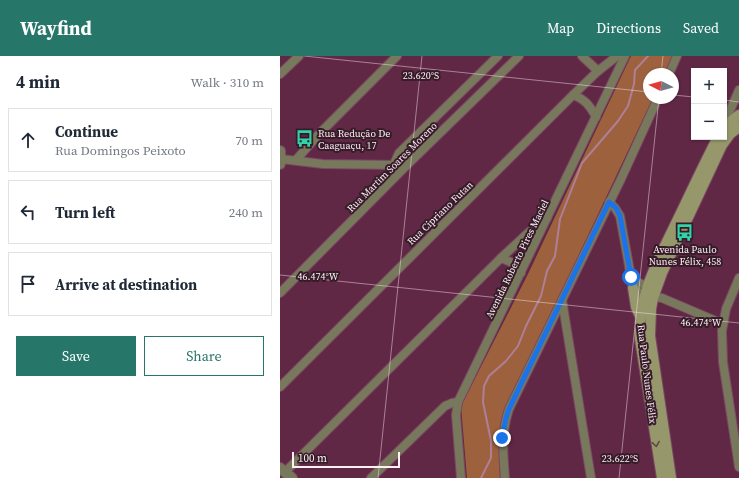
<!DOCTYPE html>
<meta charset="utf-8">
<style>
body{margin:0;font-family:"Source Serif 4",serif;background:#f6f6f7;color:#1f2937}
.controls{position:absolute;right:12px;top:12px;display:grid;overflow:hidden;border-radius:0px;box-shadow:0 1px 3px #0004}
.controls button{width:36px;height:36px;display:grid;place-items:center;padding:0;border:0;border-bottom:1px solid #e0e1e3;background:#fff;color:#1f2937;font:20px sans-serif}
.compass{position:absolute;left:363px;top:12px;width:36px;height:36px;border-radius:50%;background:#fff;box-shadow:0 1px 3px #0004;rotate:276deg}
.scale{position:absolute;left:12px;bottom:10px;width:108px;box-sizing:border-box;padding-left:4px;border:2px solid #feeff5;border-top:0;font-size:11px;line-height:14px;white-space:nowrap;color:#feeff5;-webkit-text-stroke:3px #361c29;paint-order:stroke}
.stop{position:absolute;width:12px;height:12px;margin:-9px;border:3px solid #1a73e8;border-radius:50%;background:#fff}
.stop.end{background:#1a73e8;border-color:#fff;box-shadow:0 1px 4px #0008}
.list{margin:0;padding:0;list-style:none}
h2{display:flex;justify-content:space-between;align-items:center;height:52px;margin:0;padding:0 16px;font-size:17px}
h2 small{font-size:13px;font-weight:400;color:#747a83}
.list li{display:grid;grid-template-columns:26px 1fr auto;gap:12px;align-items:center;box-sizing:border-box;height:64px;margin:0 8px 8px;padding:0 8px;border:1px solid #e0e1e3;border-radius:0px}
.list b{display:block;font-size:15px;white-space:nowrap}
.list p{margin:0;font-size:13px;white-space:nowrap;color:#747a83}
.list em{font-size:13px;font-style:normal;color:#747a83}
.actions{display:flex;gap:8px;padding:12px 16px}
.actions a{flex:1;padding:9px 0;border:1px solid #27766a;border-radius:0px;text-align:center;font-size:14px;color:#27766a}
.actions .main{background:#27766a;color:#fff}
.icon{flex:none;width:22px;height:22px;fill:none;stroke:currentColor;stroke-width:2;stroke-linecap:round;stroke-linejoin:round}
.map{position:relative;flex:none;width:459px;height:422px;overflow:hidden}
header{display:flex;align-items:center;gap:24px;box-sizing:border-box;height:56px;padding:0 20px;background:#27766a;color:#fff}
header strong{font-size:19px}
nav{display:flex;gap:22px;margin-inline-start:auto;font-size:14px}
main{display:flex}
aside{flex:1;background:#fff}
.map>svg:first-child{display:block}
</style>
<header>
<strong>Wayfind</strong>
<nav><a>Map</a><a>Directions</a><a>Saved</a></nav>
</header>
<main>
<aside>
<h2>4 min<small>Walk · 310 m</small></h2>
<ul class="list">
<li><svg class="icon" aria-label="ahead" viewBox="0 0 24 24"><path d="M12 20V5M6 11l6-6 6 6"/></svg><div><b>Continue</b><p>Rua Domingos Peixoto</p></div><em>70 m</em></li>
<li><svg class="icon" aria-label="left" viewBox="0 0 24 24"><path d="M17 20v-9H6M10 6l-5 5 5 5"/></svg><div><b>Turn left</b></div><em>240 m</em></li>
<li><svg class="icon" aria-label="arrive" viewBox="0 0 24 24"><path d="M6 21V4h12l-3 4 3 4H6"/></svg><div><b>Arrive at destination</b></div></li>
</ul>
<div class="actions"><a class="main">Save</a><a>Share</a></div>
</aside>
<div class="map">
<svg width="459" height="422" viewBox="0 0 459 422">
<rect width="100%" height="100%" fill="#612846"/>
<!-- forest -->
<path fill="#9d613e" d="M351 0H393L385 18H369V42H373L224 357 219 400 220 422H187L181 350 248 218Z"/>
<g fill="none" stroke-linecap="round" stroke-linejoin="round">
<!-- stream -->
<path stroke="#af7f96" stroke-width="2" d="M201 422 211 402V385L203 346 204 330 209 320 226 305 238 290 246 270 261 240 267 215 275 200 280 163 302 107 338 65 348 50 354 28 355 14 368 0"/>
<defs>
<g id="minor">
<path d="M302 0 318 15"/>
<path d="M0 18 19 0"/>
<path d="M389 18 397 0"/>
<path d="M293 39C305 43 310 50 316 61"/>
<path d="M444 68 459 34"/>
<path d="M1 103 43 108 118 109"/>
<path d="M16 104 38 79 117 0"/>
<path d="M114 108 119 97 218 0"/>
<path d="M329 146 335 152 340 160 353 232C361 239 371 241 382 242L443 268"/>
<path d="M221 202 233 207 241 217"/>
<path d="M351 221 359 227 374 232"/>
<path d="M459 222 446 253 442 275 443 306 459 411"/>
<path d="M0 237 125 111 239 0"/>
<path d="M282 244 311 422"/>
<path d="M0 331 293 39 318 15 337 0"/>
<path d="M5 416 221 202 248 177 267 162"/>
<path d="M91 422 165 350 172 347 178 346"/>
<path d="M181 422 176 359 178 346 345 0"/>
<path d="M225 422C223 397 221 377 229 353L341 123 378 42"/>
</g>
<g id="tertiary">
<path d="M0 95V108"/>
<path d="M0 412 12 422"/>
</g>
<g id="secondary">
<path d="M444 71 459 59"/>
<path d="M353 232 356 251 360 260"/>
<path d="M382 422 360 283C358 237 379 203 398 163 411 136 424 108 438 81"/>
<path d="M391 422 370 280 371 253 373 242 382 217 442 89 450 78 459 71"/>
</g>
</defs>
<!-- minor casing -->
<use href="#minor" stroke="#7a4862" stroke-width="10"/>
<!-- tertiary casing -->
<use href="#tertiary" stroke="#7a4862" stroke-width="12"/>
<!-- secondary casing -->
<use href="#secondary" stroke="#7a4862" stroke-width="12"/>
<!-- minor -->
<use href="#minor" stroke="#77785c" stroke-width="8"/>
<!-- tertiary -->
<use href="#tertiary" stroke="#77785c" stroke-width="10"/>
<!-- secondary -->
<use href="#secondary" stroke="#96976b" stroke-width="10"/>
</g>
<!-- one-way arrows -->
<defs><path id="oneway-chevron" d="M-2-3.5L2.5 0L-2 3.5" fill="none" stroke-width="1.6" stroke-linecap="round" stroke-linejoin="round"/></defs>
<use stroke="#5c4d43" href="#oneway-chevron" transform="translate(376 388) rotate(81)"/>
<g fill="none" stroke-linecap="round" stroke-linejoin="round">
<!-- route -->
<path stroke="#1a73e8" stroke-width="5" d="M222 382 226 362 229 353 329 146 336 152 340 160 351 221"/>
</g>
<!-- ticks -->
<path fill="none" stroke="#feeff5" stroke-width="1" stroke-opacity="0.45" d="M24 0 369 36M381 18 383 0M393 39 414 41M444 44 459 46M0 219 459 267M98 422 142 0M339 422 379 42"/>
<!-- icons -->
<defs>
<symbol id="bus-bare" viewBox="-9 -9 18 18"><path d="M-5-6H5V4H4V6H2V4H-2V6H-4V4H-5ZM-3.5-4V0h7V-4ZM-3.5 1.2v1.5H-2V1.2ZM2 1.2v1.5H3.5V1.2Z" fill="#31d4a9" stroke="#361c29" stroke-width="2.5" paint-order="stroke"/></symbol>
</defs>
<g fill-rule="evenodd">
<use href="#bus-bare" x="12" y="70" width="25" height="25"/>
<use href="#bus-bare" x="392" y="164" width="25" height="25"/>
</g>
<g text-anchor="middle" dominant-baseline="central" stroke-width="4" stroke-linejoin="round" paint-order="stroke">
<!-- poi labels -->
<g font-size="10" fill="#feeff5" stroke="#361c29" text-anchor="start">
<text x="38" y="77">Rua Redução De<tspan x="38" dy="12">Caaguaçu, 17</tspan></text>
<text x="405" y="193" text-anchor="middle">Avenida Paulo<tspan x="405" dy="12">Nunes Félix, 458</tspan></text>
</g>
<!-- street labels -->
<g font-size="10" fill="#feeff5" stroke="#361c29">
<text transform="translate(112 111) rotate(-45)">Rua Martim Soares Moreno</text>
<text transform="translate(160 157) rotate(-44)">Rua Cipriano Futan</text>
<text transform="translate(237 203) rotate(-64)">Avenida Roberto Pires Maciel</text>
<text transform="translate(367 318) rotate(83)">Rua Paulo Nunes Félix</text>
</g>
</g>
<g font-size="10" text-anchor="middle" fill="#feeff5" stroke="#361c29" stroke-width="4" stroke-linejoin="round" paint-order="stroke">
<text x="141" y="23">23.620°S</text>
<text x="38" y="224">46.474°W</text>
<text x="421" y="270">46.474°W</text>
<text x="340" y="406">23.622°S</text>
</g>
</svg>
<div class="controls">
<button>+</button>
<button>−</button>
</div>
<svg class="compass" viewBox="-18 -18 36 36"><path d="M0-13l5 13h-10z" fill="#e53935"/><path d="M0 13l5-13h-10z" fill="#747a83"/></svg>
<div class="scale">100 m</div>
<div class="stop" style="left:351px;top:221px"></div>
<div class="stop end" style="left:222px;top:382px"></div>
</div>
</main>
